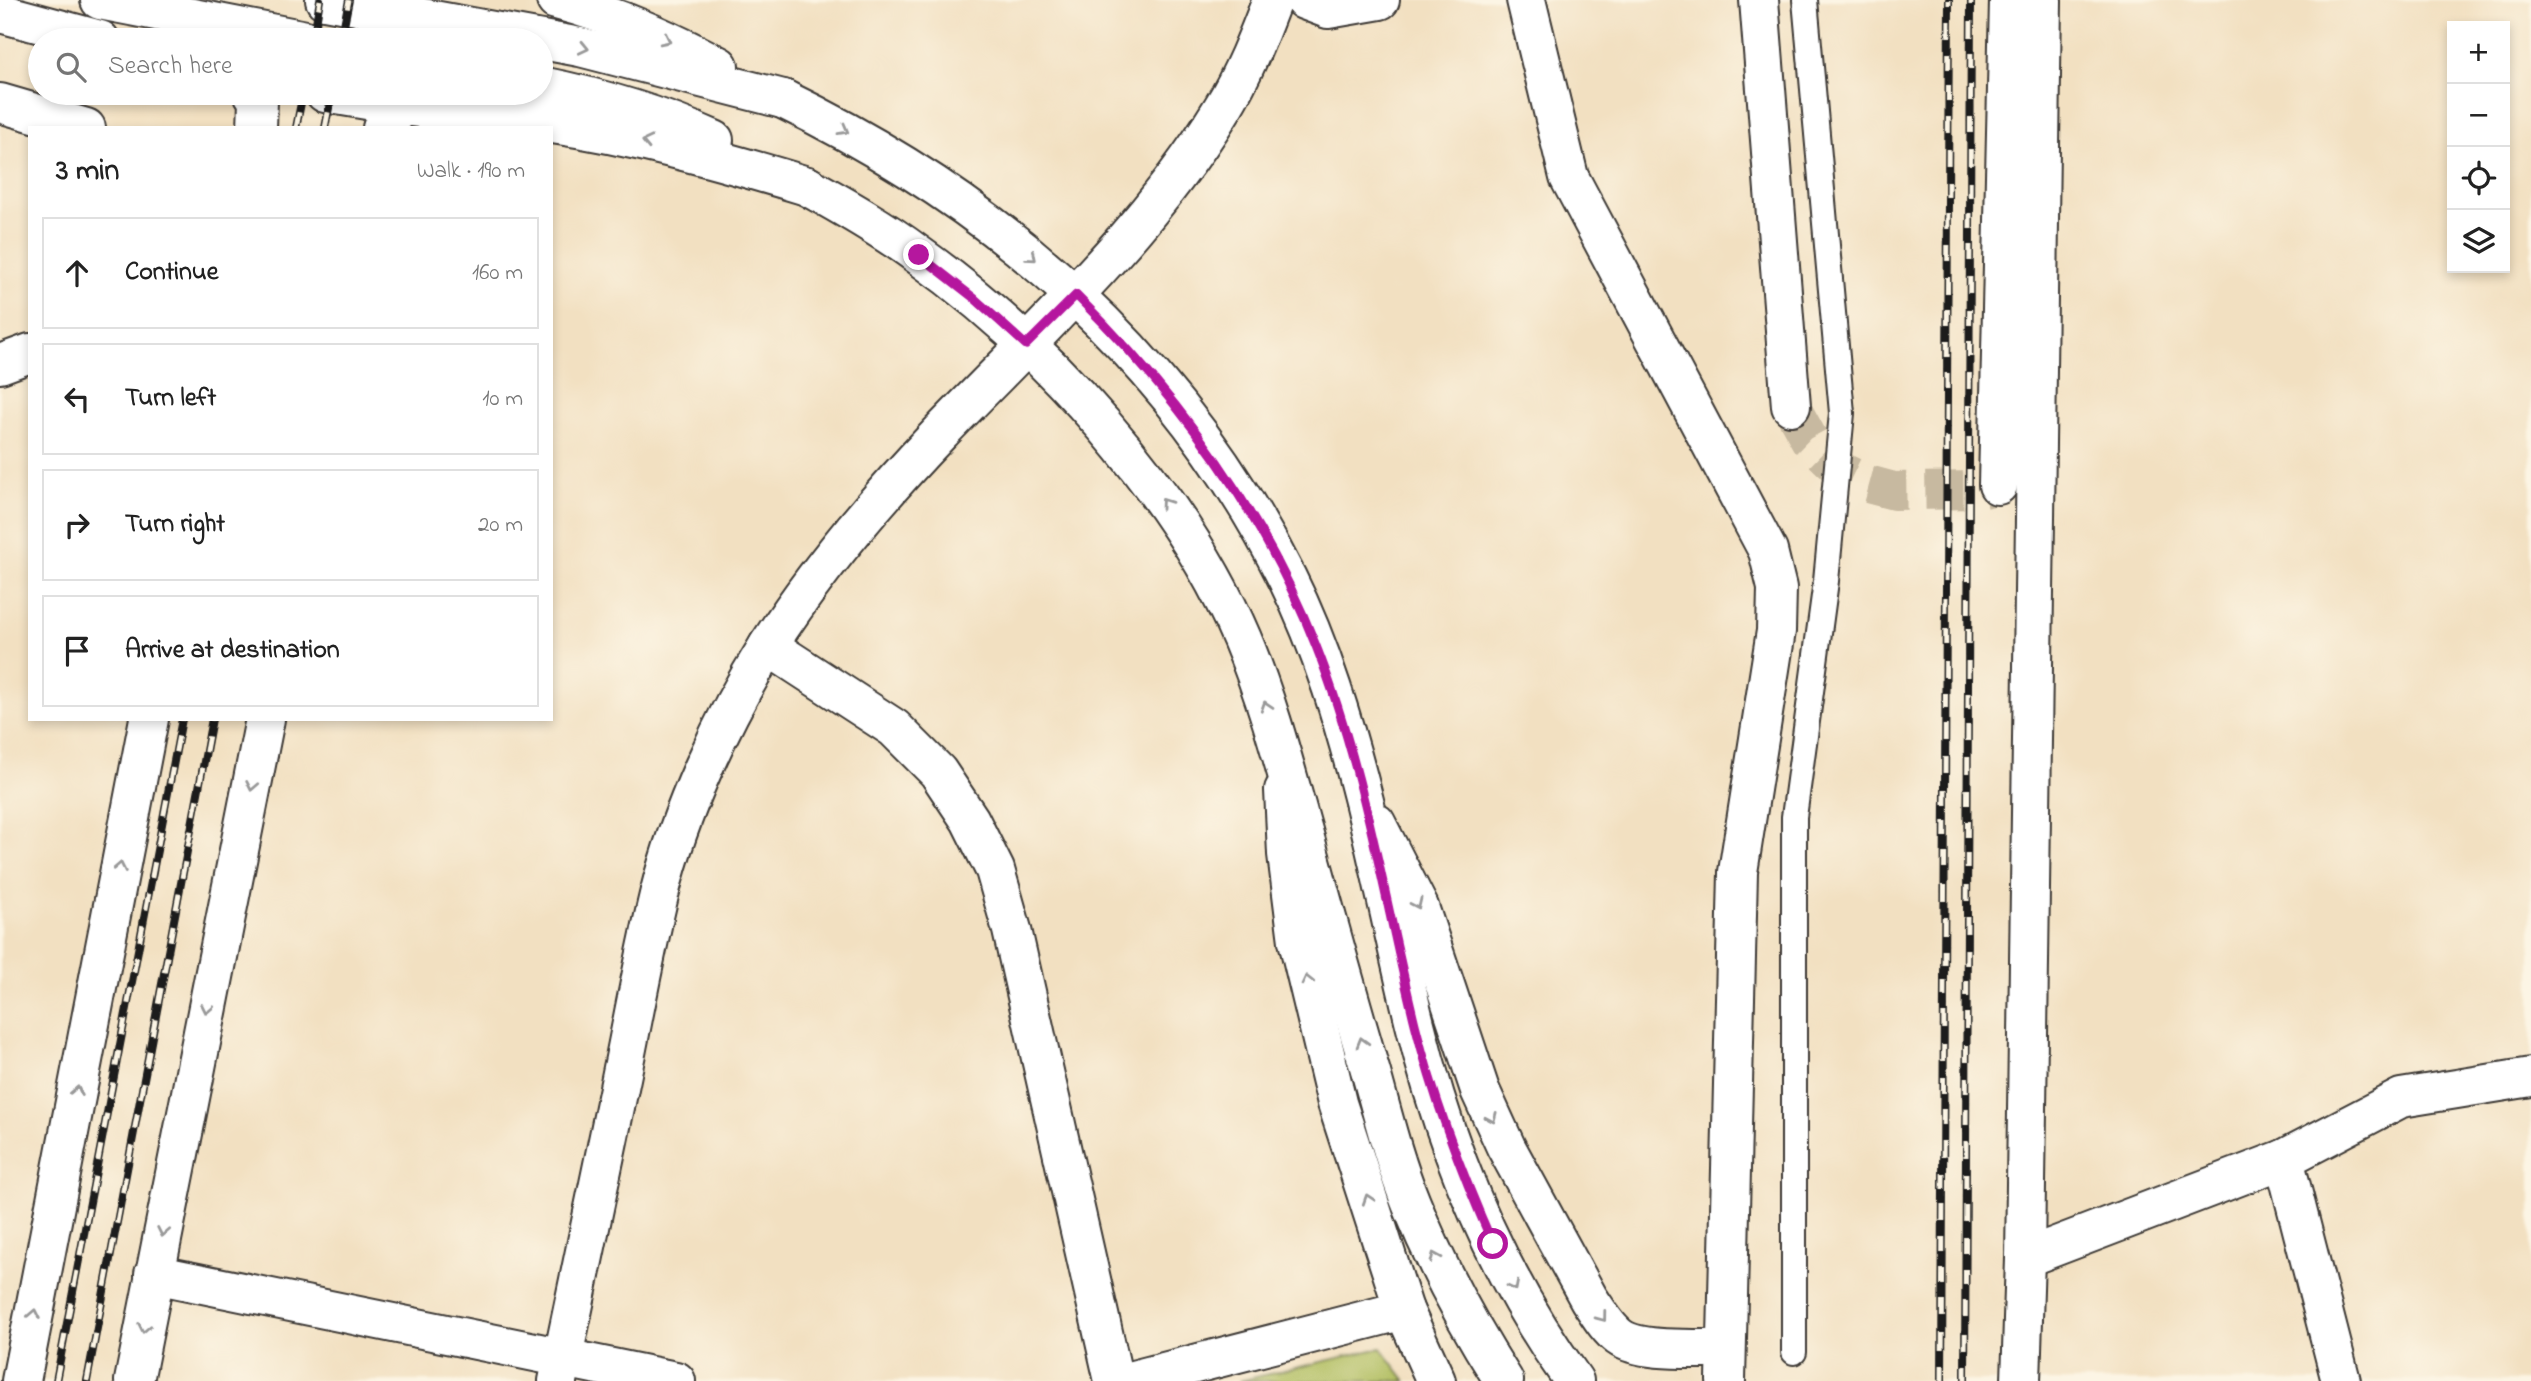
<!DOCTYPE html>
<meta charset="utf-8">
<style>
body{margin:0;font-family:"Indie Flower",sans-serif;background:#f6f6f6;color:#222}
.controls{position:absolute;right:21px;top:21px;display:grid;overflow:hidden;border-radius:0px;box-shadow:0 4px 10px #0003}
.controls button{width:63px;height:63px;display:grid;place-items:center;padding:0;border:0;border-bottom:2px solid #e0e0e0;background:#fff;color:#222;font:35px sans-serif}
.stop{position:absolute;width:21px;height:21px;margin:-16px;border:5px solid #b5179e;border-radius:50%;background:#fff}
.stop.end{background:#b5179e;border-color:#fff;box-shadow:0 2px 7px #0008}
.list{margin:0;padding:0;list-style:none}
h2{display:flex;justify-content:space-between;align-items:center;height:91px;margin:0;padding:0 28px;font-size:30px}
h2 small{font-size:23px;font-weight:400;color:#767676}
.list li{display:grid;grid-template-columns:46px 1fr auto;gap:21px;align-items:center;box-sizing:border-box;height:112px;margin:0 14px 14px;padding:0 14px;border:2px solid #e0e0e0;border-radius:0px}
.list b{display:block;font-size:26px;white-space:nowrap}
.list em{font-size:23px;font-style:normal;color:#767676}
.icon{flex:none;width:38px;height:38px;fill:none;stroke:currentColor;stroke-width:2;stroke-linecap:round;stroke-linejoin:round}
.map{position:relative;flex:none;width:2531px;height:1381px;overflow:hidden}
.search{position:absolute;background:#fff;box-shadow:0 4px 10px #0003;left:28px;top:28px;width:525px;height:77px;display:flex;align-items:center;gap:18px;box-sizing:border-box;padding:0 24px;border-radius:38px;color:#767676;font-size:26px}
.panel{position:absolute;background:#fff;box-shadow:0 4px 10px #0003;left:28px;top:126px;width:525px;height:595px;border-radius:0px}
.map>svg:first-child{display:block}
</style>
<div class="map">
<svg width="2531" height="1381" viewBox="0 0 2531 1381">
<rect width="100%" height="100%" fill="#fcf5e5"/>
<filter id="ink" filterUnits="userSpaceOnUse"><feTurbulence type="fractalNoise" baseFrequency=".0143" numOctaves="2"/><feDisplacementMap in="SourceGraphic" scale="14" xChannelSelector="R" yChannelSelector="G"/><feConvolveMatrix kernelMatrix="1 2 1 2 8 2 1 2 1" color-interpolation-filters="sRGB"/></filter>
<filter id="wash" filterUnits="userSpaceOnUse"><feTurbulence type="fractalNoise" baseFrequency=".00686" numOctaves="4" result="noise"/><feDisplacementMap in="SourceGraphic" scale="28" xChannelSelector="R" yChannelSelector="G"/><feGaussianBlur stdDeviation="1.57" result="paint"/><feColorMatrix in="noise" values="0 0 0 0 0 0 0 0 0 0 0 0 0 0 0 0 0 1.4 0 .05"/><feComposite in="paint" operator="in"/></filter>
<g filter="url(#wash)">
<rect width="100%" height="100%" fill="#f2e0c1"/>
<!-- green -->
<path fill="#b1be60" stroke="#666d3e" stroke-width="2" d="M1381 1348 1406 1381H1239Z"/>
</g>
<g filter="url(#ink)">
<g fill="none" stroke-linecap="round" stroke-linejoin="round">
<!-- minor-tunnel -->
<path stroke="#c7b9a0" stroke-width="38" stroke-dasharray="38 19" stroke-linecap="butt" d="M1791 406 1809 439 1843 472 1868 484 1894 491 1981 490 1998 485"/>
<defs>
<path id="service" d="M1794 1352V817L1826 581 1842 413 1805 0"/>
<g id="minor">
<path d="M100 0 306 40"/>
<path d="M325 0 580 47 783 99"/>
<path d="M556 0C613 15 667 38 719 66"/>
<path d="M1759 0 1791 406"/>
<path d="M0 13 100 40"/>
<path d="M541 86C601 98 658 115 714 140"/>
<path d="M253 93 258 101 257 128"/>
<path d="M325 93 403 106"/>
<path d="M0 103 86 128"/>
<path d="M382 128 403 106C450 112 499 115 546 123 635 136 721 160 807 186"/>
<path d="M0 364 30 353"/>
<path d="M1998 485 2009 0"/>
<path d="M768 646 894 728 938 772 970 820 995 870 1012 930 1114 1381"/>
<path d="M1284 790 1287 854 1298 941 1337 1103 1404 1310 1436 1381"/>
<path d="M1376 823 1419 907 1480 1090 1506 1147 1589 1299C1598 1312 1607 1328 1619 1337 1641 1353 1699 1348 1726 1349"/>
<path d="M2284 1159 2341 1381"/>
<path d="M154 1274 676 1381"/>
<path d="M21 1381 149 719"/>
<path d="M134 1381 265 719"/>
<path d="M1129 1381 1404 1310"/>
</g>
<g id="tertiary">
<path d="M1304 0 1328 9 1380 0"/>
<path d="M1526 0 1569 177 1768 551 1777 588 1776 631 1738 872 1726 1381"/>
<path d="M783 99C1000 204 1178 360 1287 578 1322 648 1345 726 1364 801 1382 875 1397 950 1415 1024 1446 1151 1497 1275 1574 1381"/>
<path d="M807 186C845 207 882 228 917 254 1045 345 1180 493 1242 639 1268 701 1285 767 1303 831 1325 912 1347 992 1371 1073 1383 1116 1394 1161 1411 1203 1436 1265 1468 1325 1504 1381"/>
<path d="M2025 1258 2284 1159 2401 1098 2531 1077"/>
<path d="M558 1381C578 1281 599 1182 620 1083 633 1020 644 957 659 895 679 813 723 717 768 646 816 571 877 499 939 434 1038 331 1147 232 1222 109 1243 75 1258 37 1272 0"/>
<path d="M2021 1381 2025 1258 2042 0"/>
</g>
</defs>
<!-- service casing -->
<use href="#service" stroke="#3c3935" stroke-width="28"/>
<!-- minor casing -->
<use href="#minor" stroke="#3c3935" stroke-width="42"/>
<!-- tertiary casing -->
<use href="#tertiary" stroke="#3c3935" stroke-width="42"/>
<!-- service -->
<use href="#service" stroke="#fff" stroke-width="24"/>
<!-- minor -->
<use href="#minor" stroke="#fff" stroke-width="38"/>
<!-- tertiary -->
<use href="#tertiary" stroke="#fff" stroke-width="38"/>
<defs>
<g id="rail">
<path d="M313 40 320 0"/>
<path d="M341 40 349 0"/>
<path d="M296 128 303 93"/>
<path d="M325 128 332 93"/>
<path d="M56 1381 182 719"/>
<path d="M87 1381 212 719"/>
<path d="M1942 1381 1949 0"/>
<path d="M1965 1381 1971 0"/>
</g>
</defs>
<!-- rail casing -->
<use href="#rail" stroke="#1c1c1c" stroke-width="8"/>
<!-- rail -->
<use href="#rail" stroke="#fcf5e5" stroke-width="5" stroke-dasharray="16" stroke-linecap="butt"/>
</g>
<!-- one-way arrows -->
<defs><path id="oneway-chevron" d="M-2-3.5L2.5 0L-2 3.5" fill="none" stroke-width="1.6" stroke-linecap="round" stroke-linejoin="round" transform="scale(1.75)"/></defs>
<g stroke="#999">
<use href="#oneway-chevron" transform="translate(666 40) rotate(26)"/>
<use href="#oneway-chevron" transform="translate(584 48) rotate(13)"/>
<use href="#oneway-chevron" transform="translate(844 130) rotate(29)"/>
<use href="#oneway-chevron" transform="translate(647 142) rotate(-167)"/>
<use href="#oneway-chevron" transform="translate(1032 257) rotate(41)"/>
<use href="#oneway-chevron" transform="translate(1165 503) rotate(-125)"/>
<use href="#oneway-chevron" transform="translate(1266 706) rotate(-108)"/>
<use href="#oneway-chevron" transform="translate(252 786) rotate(101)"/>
<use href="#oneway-chevron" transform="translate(120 867) rotate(-79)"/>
<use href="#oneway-chevron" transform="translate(1417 904) rotate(65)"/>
<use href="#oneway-chevron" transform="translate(1307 980) rotate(-103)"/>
<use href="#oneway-chevron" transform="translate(207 1009) rotate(101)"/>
<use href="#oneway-chevron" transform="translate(1362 1042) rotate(-106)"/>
<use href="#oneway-chevron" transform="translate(77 1091) rotate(-79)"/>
<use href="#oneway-chevron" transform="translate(1492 1118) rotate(66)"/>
<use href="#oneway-chevron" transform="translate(1368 1199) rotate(-108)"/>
<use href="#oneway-chevron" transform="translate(163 1232) rotate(101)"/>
<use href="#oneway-chevron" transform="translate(1435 1257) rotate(-114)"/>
<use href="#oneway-chevron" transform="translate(1514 1286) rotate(63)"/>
<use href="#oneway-chevron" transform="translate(34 1314) rotate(-79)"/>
<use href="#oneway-chevron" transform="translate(1602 1317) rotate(53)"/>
<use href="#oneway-chevron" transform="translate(144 1328) rotate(101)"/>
</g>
</g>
<g fill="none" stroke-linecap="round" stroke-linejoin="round" filter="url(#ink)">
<!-- route -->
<path stroke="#b5179e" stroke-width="9" d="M919 255 974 298 1026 345 1076 295C1178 396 1263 511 1316 646 1364 767 1384 898 1415 1024 1434 1100 1461 1172 1493 1244"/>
</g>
</svg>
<div class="controls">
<button>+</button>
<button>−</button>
<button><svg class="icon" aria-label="locate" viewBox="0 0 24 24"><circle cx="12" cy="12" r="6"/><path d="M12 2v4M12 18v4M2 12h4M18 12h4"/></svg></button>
<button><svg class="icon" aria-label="layers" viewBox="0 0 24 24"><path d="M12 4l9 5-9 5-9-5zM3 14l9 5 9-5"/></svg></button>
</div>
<div class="stop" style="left:1493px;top:1244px"></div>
<div class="stop end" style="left:919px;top:255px"></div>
<div class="search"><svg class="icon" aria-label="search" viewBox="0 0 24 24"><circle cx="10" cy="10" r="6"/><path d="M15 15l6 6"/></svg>Search here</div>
<section class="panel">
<h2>3 min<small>Walk · 190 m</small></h2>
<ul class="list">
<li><svg class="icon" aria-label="ahead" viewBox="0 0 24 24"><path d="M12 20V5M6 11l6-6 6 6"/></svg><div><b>Continue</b></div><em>160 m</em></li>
<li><svg class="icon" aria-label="left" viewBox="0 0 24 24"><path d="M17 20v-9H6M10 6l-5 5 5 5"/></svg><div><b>Turn left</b></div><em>10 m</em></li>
<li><svg class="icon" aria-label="right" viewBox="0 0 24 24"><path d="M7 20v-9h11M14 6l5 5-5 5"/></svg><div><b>Turn right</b></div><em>20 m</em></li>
<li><svg class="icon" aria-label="arrive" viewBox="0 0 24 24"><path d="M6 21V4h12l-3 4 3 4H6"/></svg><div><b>Arrive at destination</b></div></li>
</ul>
</section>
</div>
